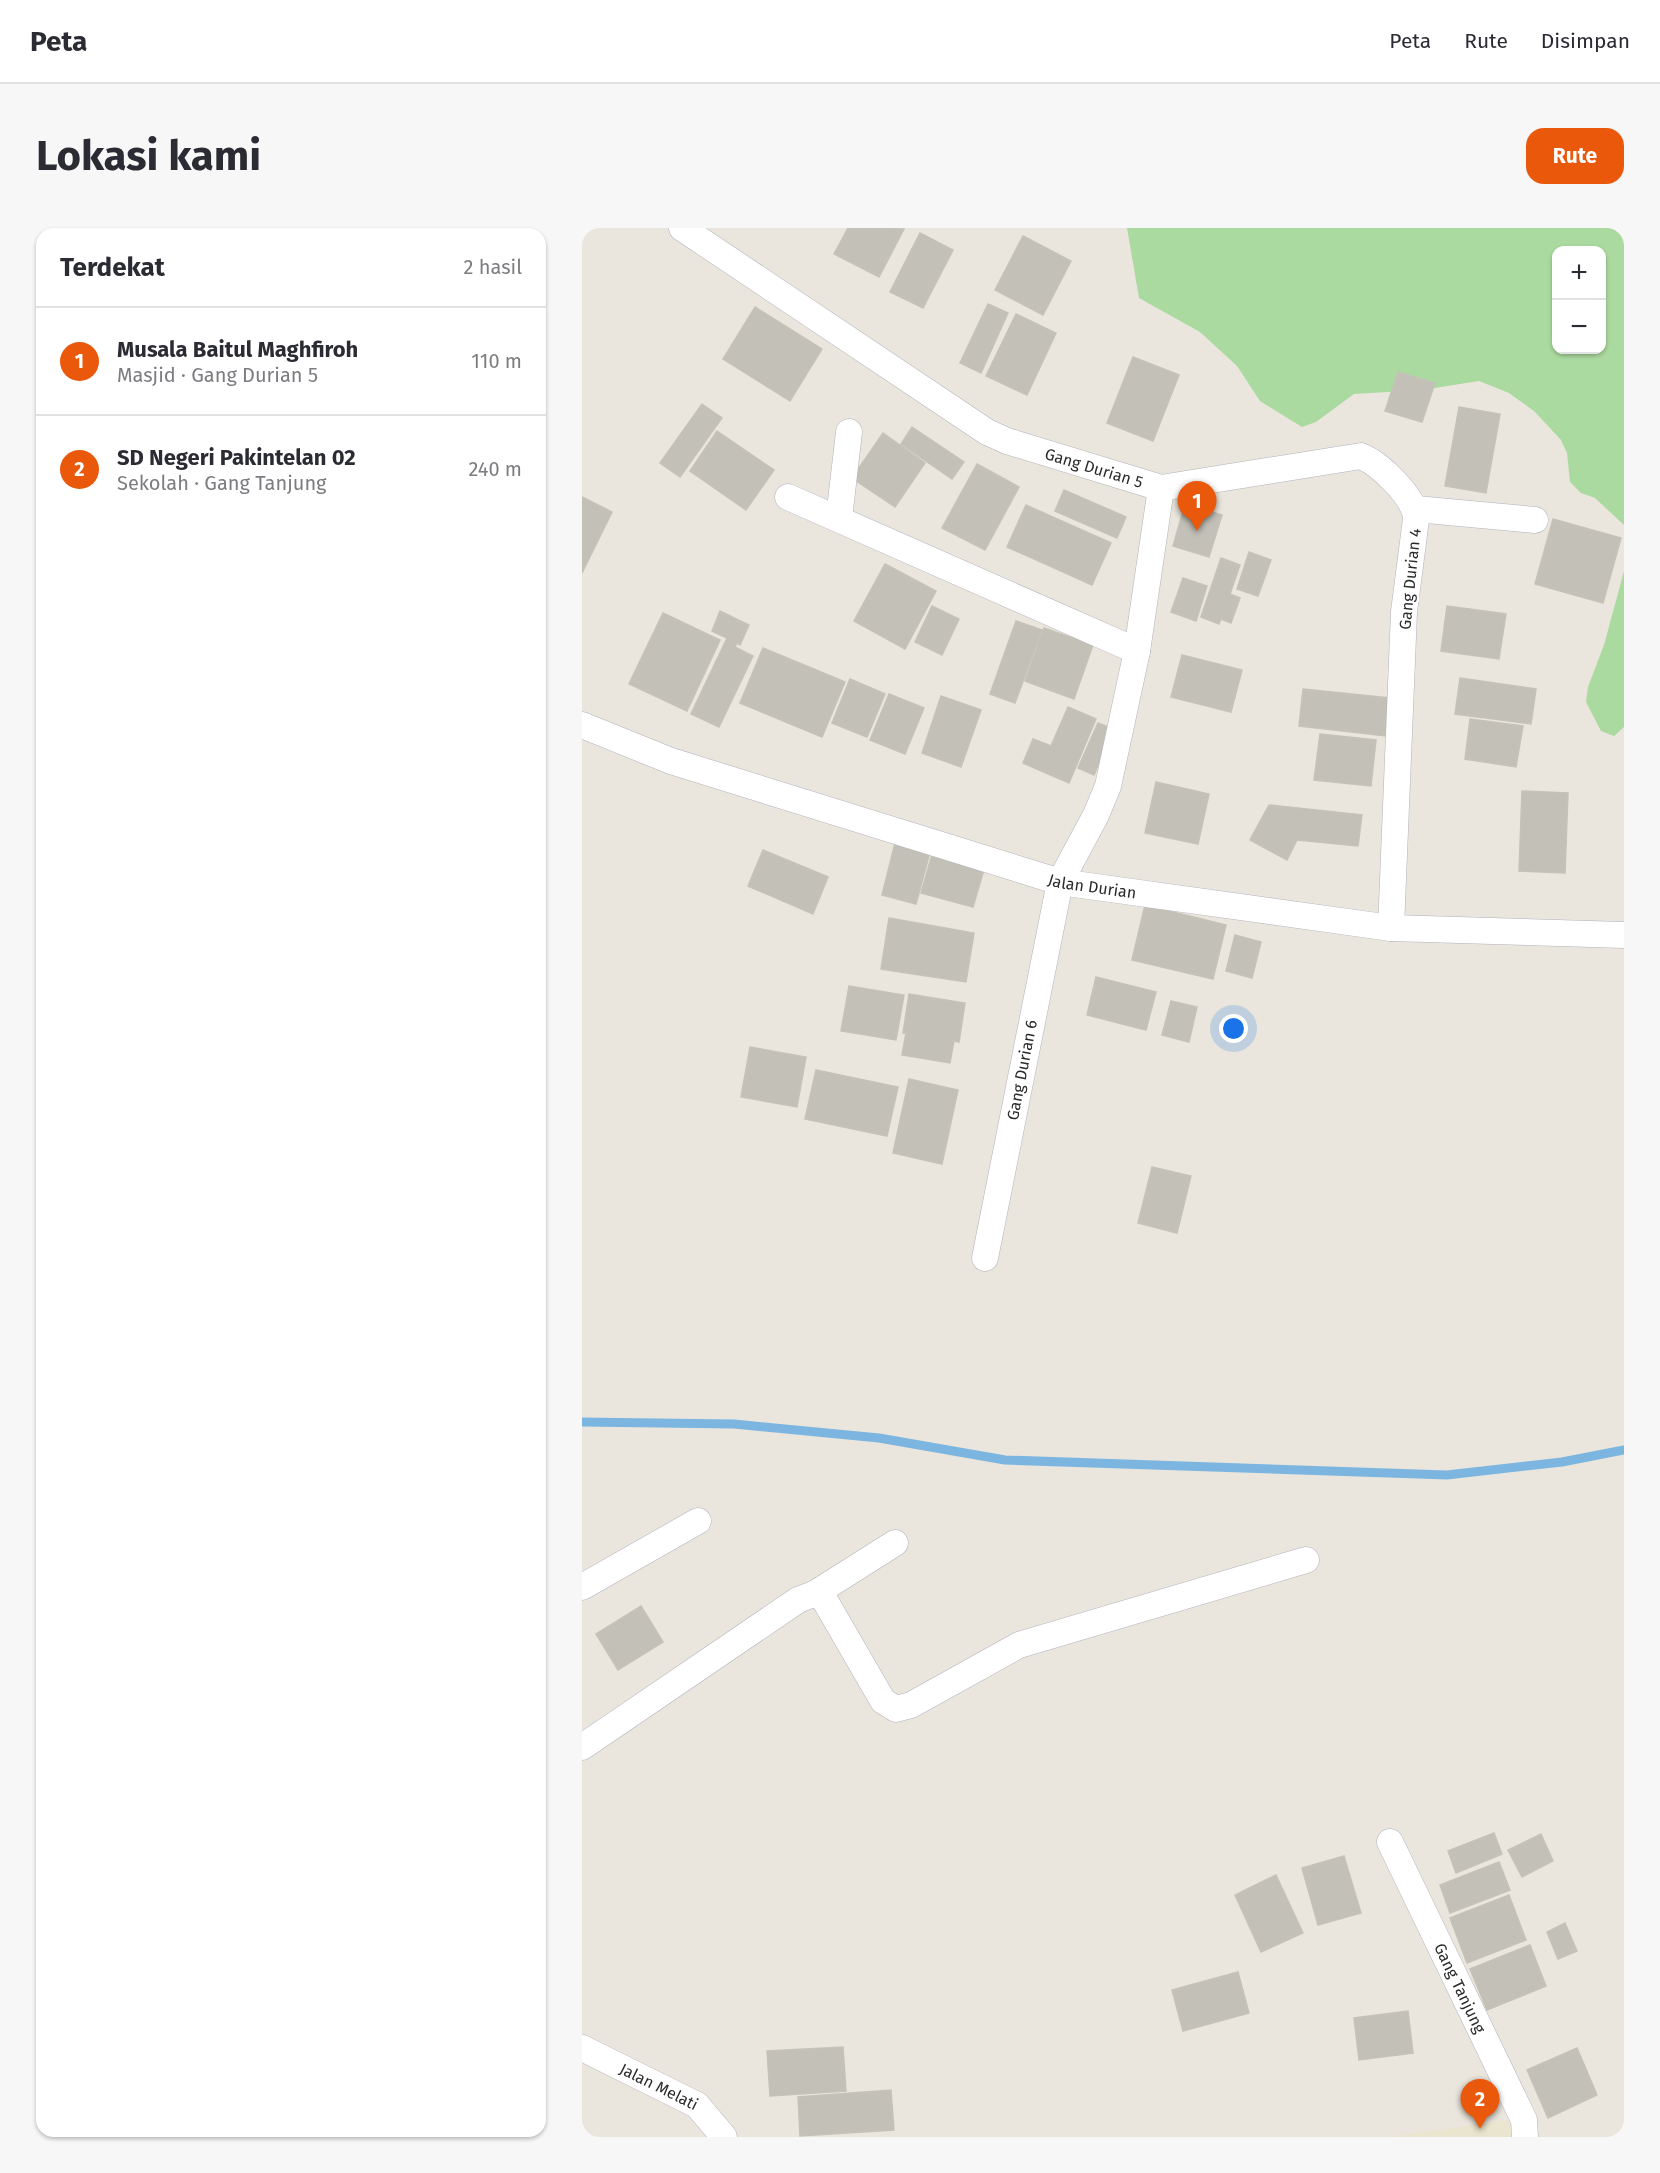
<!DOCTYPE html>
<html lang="id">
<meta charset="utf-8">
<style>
body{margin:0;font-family:"Fira Sans",sans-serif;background:#f7f7f7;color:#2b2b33}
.controls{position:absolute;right:18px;top:18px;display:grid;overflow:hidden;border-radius:12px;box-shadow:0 2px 4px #0004}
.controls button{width:54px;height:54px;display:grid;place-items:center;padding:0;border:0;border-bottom:2px solid #e1e1e2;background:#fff;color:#2b2b33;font:30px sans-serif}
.you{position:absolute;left:652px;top:801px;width:21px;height:21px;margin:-15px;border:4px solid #fff;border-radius:50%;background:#1a73e8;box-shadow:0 0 0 9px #1a73e833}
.badge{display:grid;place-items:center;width:39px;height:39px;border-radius:50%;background:#ea580c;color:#fff;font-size:20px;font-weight:700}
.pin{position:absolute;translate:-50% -50px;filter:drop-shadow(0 2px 3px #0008)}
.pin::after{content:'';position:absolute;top:32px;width:21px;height:18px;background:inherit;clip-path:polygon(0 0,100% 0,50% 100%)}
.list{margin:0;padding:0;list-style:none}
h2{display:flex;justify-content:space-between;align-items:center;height:78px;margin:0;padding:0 24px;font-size:26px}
h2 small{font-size:20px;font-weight:400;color:#7c7c81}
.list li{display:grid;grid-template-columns:39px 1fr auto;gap:18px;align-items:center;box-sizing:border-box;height:108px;padding:0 24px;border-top:2px solid #e1e1e2}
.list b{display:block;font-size:22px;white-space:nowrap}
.list p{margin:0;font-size:20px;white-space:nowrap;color:#7c7c81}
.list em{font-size:20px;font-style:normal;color:#7c7c81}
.map{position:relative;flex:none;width:1042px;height:1909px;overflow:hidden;border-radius:18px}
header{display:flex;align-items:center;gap:36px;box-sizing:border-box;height:84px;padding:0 30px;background:#fff;border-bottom:2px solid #e1e1e2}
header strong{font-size:28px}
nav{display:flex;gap:33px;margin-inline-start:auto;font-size:21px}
.intro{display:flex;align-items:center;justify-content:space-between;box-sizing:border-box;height:144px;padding:0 36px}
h1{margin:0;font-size:42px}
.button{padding:15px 27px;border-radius:18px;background:#ea580c;color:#fff;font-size:21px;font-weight:700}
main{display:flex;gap:36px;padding:0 36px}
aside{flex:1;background:#fff;border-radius:18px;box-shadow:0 2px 4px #0004}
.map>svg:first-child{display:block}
</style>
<header>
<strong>Peta</strong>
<nav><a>Peta</a><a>Rute</a><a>Disimpan</a></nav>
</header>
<div class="intro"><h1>Lokasi kami</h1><a class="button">Rute</a></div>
<main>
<aside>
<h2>Terdekat<small>2 hasil</small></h2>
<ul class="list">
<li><span class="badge">1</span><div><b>Musala Baitul Maghfiroh</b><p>Masjid · Gang Durian 5</p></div><em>110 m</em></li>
<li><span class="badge">2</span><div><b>SD Negeri Pakintelan 02</b><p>Sekolah · Gang Tanjung</p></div><em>240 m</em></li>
</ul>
</aside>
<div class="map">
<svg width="1042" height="1909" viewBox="0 0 1042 1909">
<rect width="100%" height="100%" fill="#eae6dd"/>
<!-- education -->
<path fill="#eae5ce" d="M928 1892 929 1909H807Z"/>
<!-- green -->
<g fill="#abdaa0" fill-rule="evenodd">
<path d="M545 0H1042V297L1013 270 999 265 988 254 985 225 979 212 952 183 927 165 897 153 840 162 772 166 734 194 720 199 678 173 655 138 618 104 557 70ZM975 22H1020V122H975Z"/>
<path d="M1042 343V499L1032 508 1019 503 1004 474 1006 459 1022 417Z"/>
</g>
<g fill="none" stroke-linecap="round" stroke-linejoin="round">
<!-- stream -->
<path stroke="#7cb6e0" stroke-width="9" d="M0 1194 152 1196 297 1210 423 1232 865 1247 980 1234 1042 1222"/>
</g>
<!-- building -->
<g fill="#c3c0b8" stroke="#c5c2b7" stroke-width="1.5">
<path d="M266 0 322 1 297 49 252 26Z"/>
<path d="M338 5 371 22 341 80 308 64Z"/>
<path d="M441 8 489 33 461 87 413 62Z"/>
<path d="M406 76 426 85 399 145 378 135Z"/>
<path d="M173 79 240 121 208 173 141 131Z"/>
<path d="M434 86 474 105 445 167 404 148Z"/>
<path d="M551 129 597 147 571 213 525 195Z"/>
<path d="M816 144 853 155 840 194 803 183Z"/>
<path d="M120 176 140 190 98 249 78 235Z"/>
<path d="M877 179 918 186 904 265 863 258Z"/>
<path d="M330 199 382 234 370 251 319 216Z"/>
<path d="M135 203 192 242 164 282 108 243Z"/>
<path d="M301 205 343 235 313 279 270 250Z"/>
<path d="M395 236 437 259 403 322 360 300Z"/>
<path d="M482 262 544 289 535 310 473 283Z"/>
<path d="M0 269 30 284 0 345Z"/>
<path d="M603 276 640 287 627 329 591 318Z"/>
<path d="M444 277 529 315 510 357 425 319Z"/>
<path d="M971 291 1039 310 1021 375 953 356Z"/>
<path d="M667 324 689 332 676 368 655 361Z"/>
<path d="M639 330 658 337 648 366 658 370 649 395 639 391 637 396 619 389Z"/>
<path d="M303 336 354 363 323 421 272 393Z"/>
<path d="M601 350 625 358 614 393 589 384Z"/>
<path d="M350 378 377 391 360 427 333 414Z"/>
<path d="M865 378 924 386 917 431 859 423Z"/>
<path d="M138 383 167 397 158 417 155 415 153 419 171 428 137 499 109 486 145 410 130 403Z"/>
<path d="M81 385 138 412 105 483 47 456Z"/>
<path d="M434 393 460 402 433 475 408 466Z"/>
<path d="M462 400 511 417 492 471 443 453Z"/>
<path d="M181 420 263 454 240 509 158 475Z"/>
<path d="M600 427 660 442 649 484 589 469Z"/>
<path d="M878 450 954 461 949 496 873 486Z"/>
<path d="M268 451 303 466 285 509 250 495Z"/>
<path d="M721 461 808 470 804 508 717 498Z"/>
<path d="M307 466 342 480 323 526 288 512Z"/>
<path d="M359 468 399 482 379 539 340 525Z"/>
<path d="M486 479 514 491 487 555 441 535 451 511 469 518Z"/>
<path d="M888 491 941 498 934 539 883 531Z"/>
<path d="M516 495 531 501 512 547 496 540Z"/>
<path d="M738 506 794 512 789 558 732 552Z"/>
<path d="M574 554 627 566 616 616 563 605Z"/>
<path d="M940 563 986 565 983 645 937 643Z"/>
<path d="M687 577 780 587 776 618 715 612 705 632 668 612Z"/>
<path d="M313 615 348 624 334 676 300 667Z"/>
<path d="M181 622 246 649 231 686 166 658Z"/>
<path d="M351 623 403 638 391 679 339 665Z"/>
<path d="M563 677 644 697 631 751 550 732Z"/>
<path d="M307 690 392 705 384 754 299 741Z"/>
<path d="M653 707 679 714 670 750 644 743Z"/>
<path d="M514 749 574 764 564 802 505 787Z"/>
<path d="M267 758 322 767 314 812 259 803Z"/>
<path d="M327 766 383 775 377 814 372 813 368 835 320 827 324 805H321Z"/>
<path d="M589 773 615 779 607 814 580 807Z"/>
<path d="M168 819 224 829 215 879 159 869Z"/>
<path d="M234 842 316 859 305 908 223 891Z"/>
<path d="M327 851 376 862 360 936 311 925Z"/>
<path d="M570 939 609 948 595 1005 556 995Z"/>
<path d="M59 1378 81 1414 36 1442 14 1406Z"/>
<path d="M912 1605 920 1626 874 1645 866 1623Z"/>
<path d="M959 1606 971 1633 940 1649 926 1622Z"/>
<path d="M762 1628 779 1685 736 1697 720 1640Z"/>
<path d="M917 1634 928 1662 868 1685 858 1657Z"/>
<path d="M694 1647 721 1705 679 1724 653 1667Z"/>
<path d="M927 1667 944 1712 885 1735 868 1690Z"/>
<path d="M983 1695 995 1723 976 1731 965 1704Z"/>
<path d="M948 1717 964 1758 905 1782 888 1741Z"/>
<path d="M656 1744 667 1785 601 1803 590 1762Z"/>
<path d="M826 1783 831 1825 777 1832 772 1790Z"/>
<path d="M261 1819 264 1863 188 1868 185 1823Z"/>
<path d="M995 1820 1015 1867 966 1890 945 1842Z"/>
<path d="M309 1862 312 1902 218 1908 216 1869Z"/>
</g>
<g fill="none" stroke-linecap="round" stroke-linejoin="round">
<defs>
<g id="minor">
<path id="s1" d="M100 0 405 204 425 213 579 260 555 423 526 558 514 587 478 654 403 1030"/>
<path d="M579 260 779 228C798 236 834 270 834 291L822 384 809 700"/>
<path d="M206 269 555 423"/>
<path d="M834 281 953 292"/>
<path d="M257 290 267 204"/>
<path id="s2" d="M0 497 89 533 478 654 809 700 1042 707"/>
<path d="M0 1359 116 1293"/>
<path d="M234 1365 313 1315"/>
<path d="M0 1519 216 1372 234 1365 242 1371 301 1473 314 1481 329 1477 437 1417 724 1332"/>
<path id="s3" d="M808 1614 942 1892 943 1909"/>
<path id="s4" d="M0 1820 115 1877 142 1909"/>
</g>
</defs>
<!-- minor casing -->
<use href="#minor" stroke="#b1b1bc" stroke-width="27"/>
<!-- minor -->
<use href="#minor" stroke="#fff" stroke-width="26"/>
</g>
<g text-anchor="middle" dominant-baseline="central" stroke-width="5" stroke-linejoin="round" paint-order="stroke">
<!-- street labels -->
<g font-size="16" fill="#2a2a2a" stroke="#fff">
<text stroke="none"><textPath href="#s1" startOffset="480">Gang Durian 5</textPath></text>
<text transform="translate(828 351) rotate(-84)">Gang Durian 4</text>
<text stroke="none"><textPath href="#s2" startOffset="536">Jalan Durian</textPath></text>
<text transform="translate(440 842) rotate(-79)">Gang Durian 6</text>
<text stroke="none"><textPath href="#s3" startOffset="162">Gang Tanjung</textPath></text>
<text stroke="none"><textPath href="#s4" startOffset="86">Jalan Melati</textPath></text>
</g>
</g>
</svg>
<div class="controls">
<button>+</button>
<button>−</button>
</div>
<div class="you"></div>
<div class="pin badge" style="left:615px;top:303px">1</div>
<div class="pin badge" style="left:898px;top:1901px">2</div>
</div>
</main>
